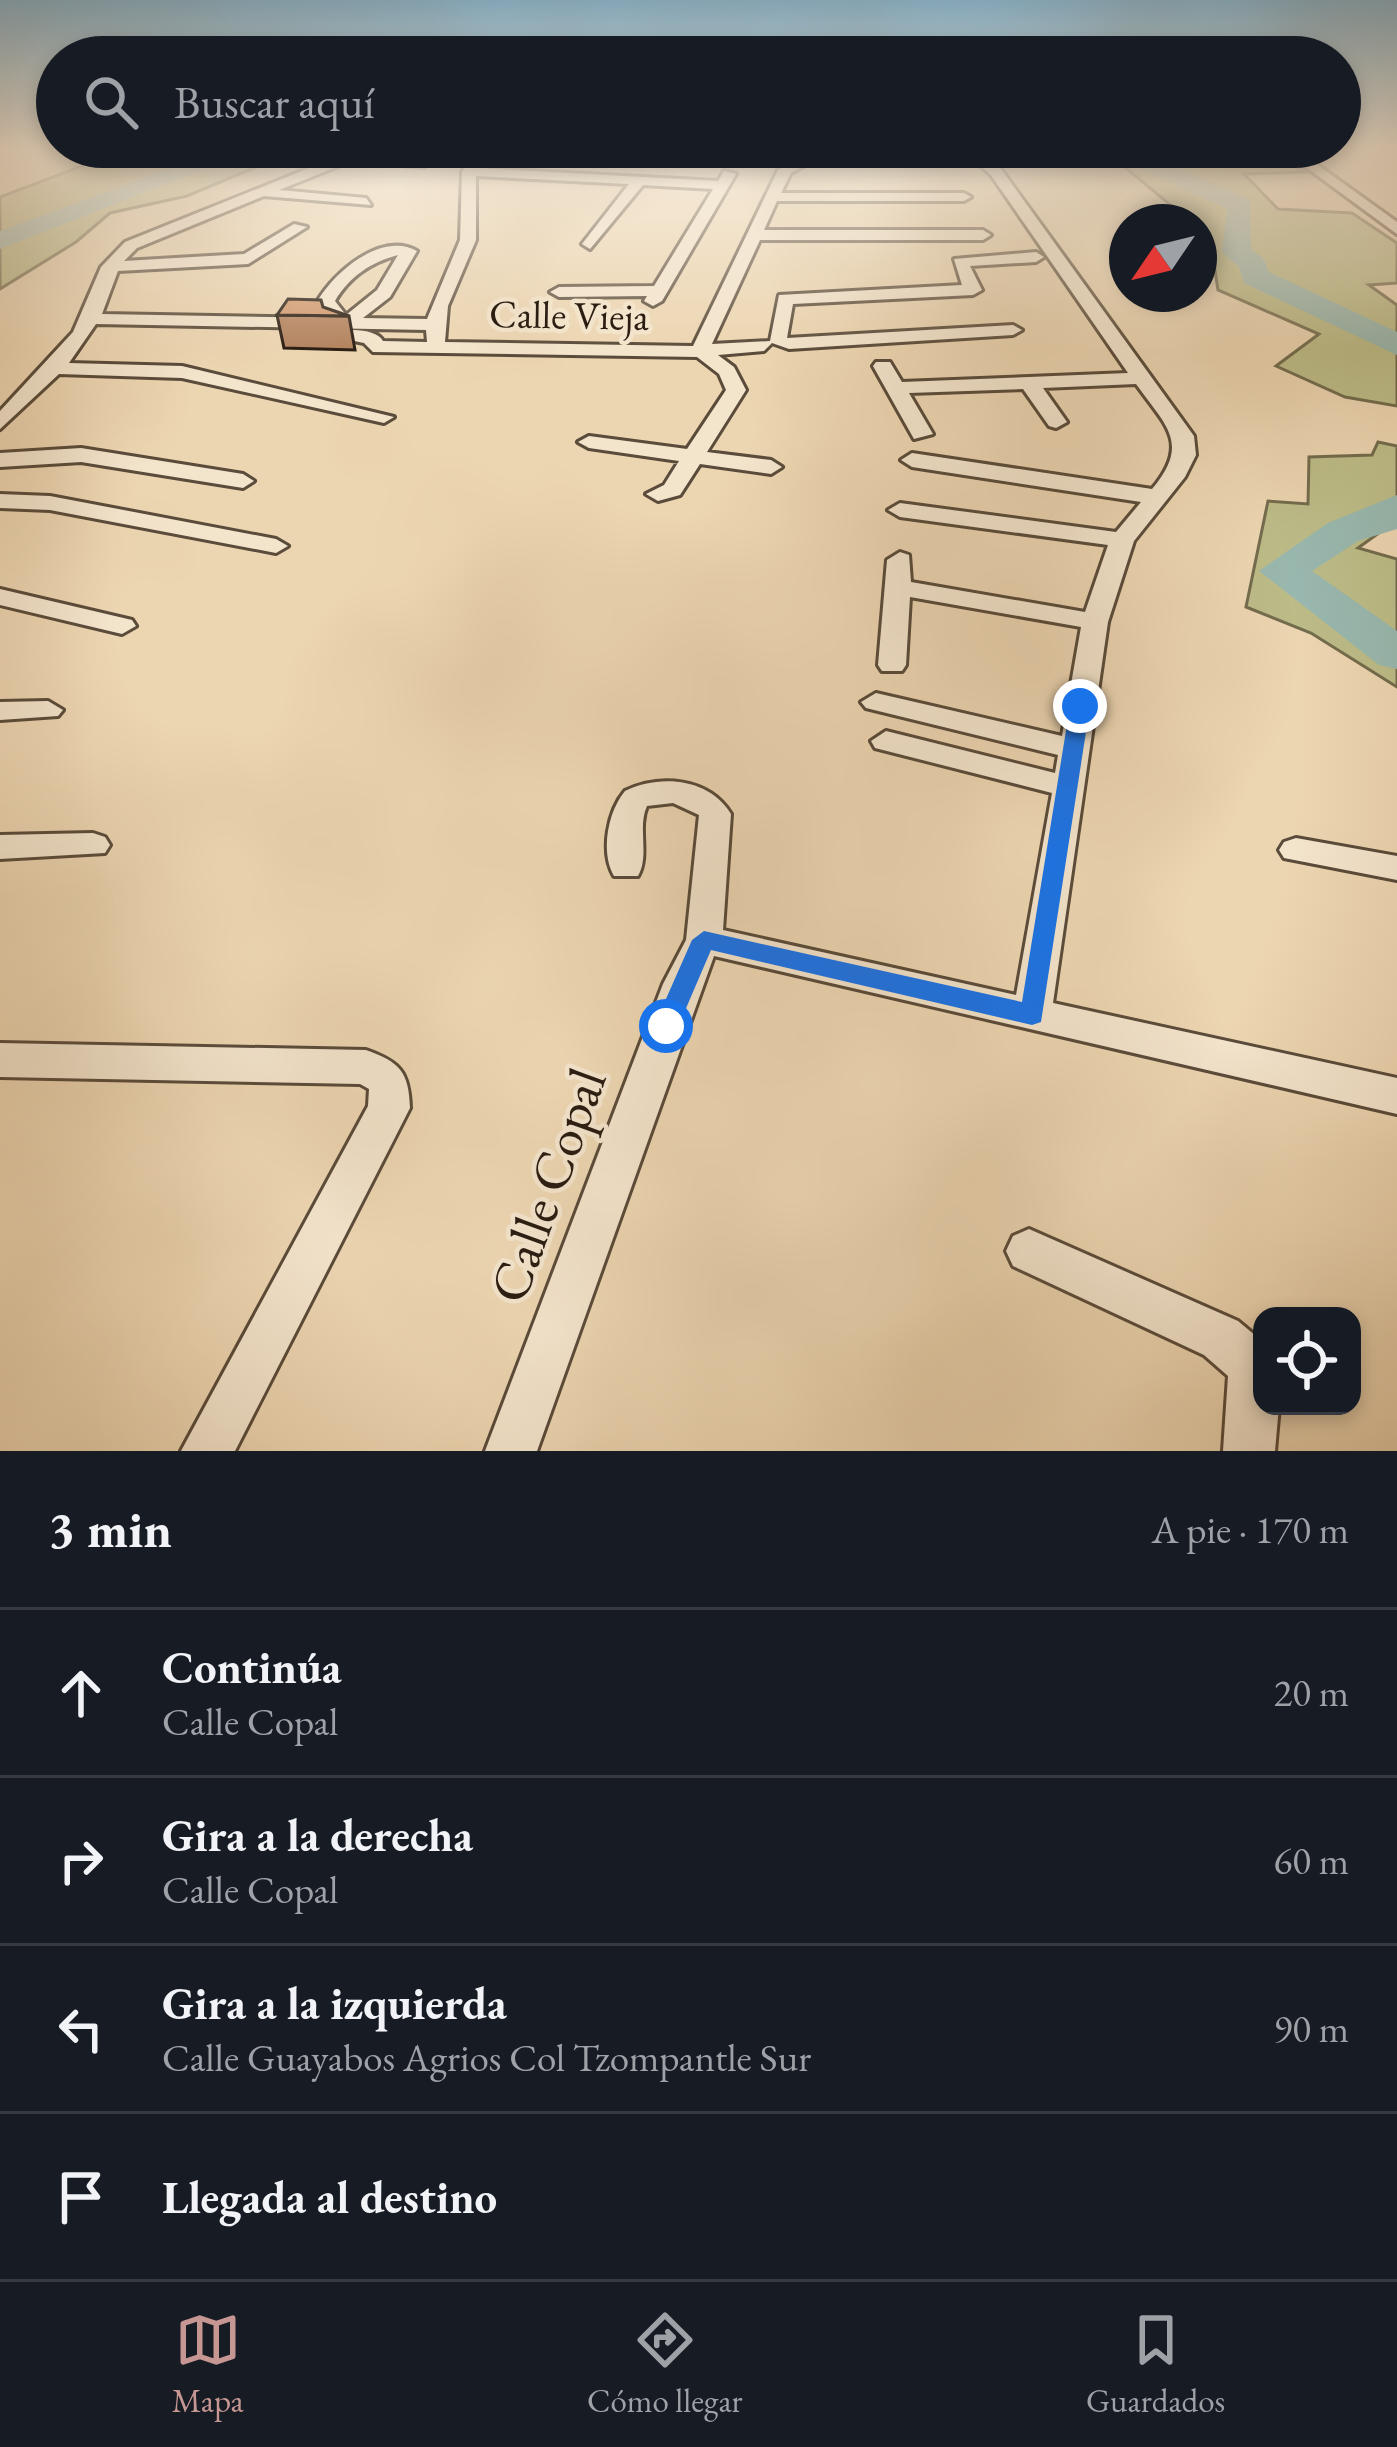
<!DOCTYPE html>
<html lang="es">
<meta charset="utf-8">
<style>
body{margin:0;font-family:"EB Garamond",serif;background:#242831;color:#f1f3f6}
.controls{position:absolute;right:36px;bottom:36px;display:grid;overflow:hidden;border-radius:24px;box-shadow:0 6px 18px #0003}
.controls button{width:108px;height:108px;display:grid;place-items:center;padding:0;border:0;border-bottom:3px solid #363941;background:#171b24;color:#f1f3f6;font:60px sans-serif}
.compass{position:absolute;left:1109px;top:204px;width:108px;height:108px;border-radius:50%;background:#171b24;box-shadow:0 6px 18px #0003;rotate:235deg}
.stop{position:absolute;width:36px;height:36px;margin:-27px;border:9px solid #1a73e8;border-radius:50%;background:#fff}
.stop.end{background:#1a73e8;border-color:#fff;box-shadow:0 3px 12px #0008}
.list{margin:0;padding:0;list-style:none}
h2{display:flex;justify-content:space-between;align-items:center;height:156px;margin:0;padding:0 48px;font-size:51px}
h2 small{font-size:39px;font-weight:400;color:#9ea1a6}
.list li{display:grid;grid-template-columns:78px 1fr auto;gap:36px;align-items:center;box-sizing:border-box;height:168px;padding:0 48px;border-top:3px solid #363941}
.list b{display:block;font-size:45px;white-space:nowrap}
.list p{margin:0;font-size:39px;white-space:nowrap;color:#9ea1a6}
.list em{font-size:39px;font-style:normal;color:#9ea1a6}
.icon{flex:none;width:66px;height:66px;fill:none;stroke:currentColor;stroke-width:2;stroke-linecap:round;stroke-linejoin:round}
.map{position:relative;flex:none;width:1397px;height:1451px;overflow:hidden}
.search{position:absolute;background:#171b24;box-shadow:0 6px 18px #0003;left:36px;right:36px;top:36px;height:132px;display:flex;align-items:center;gap:30px;box-sizing:border-box;padding:0 42px;border-radius:66px;color:#9ea1a6;font-size:45px}
.sheet{height:828px;background:#171b24}
nav{display:flex;justify-content:space-around;align-items:center;box-sizing:border-box;height:168px;border-top:3px solid #363941;background:#171b24;font-size:33px;color:#9ea1a6}
nav a{display:grid;justify-items:center;gap:6px}
nav .on{color:#c59692}
.map>svg:first-child{display:block}
</style>
<div class="map">
<svg width="1397" height="1451" viewBox="0 0 1397 1451">
<rect width="100%" height="100%" fill="#ecd5b1"/>
<filter id="stains"><feTurbulence type="fractalNoise" baseFrequency=".00167" numOctaves="4"/><feColorMatrix values="0 0 0 0 .2 0 0 0 0 .09 0 0 0 0 .02 0 0 0 .5 -.17"/></filter>
<radialGradient id="worn" r=".72"><stop offset=".6" stop-color="#630" stop-opacity="0"/><stop offset="1" stop-color="#630" stop-opacity=".3"/></radialGradient>
<!-- green -->
<g fill="#bcbc88" stroke="#736c4d" stroke-width="3">
<path d="M129 148H335H302L187 196 110 213 76 242 0 289V197Z"/>
<path d="M1102 148 1271 151 1304 172 1244 174 1278 209 1352 213 1397 243V283L1369 285 1397 305V406L1345 397 1276 366 1319 334 1218 290 1212 251 1199 249V222H1139L1180 213Z"/>
<path d="M1378 442 1397 446V520L1358 548 1397 559V687L1311 633 1246 607 1268 501 1308 504 1309 457 1372 455Z"/>
</g>
<g fill="none" stroke-linecap="round" stroke-linejoin="round">
<!-- river -->
<g fill="#99b8af" fill-rule="evenodd">
<path d="M225 148H258L0 249V231Z"/>
<path d="M1121 148H1145L1147 154 1250 199 1251 249 1263 258 1269 272 1397 332V355L1244 283 1239 267 1222 252 1227 209 1128 163Z"/>
<path d="M1397 495V529L1358 541 1312 571 1397 631V669L1379 665 1259 571 1328 523Z"/>
</g>
<defs>
<g id="minor">
<path d="M474 148H486L477 168 718 181 724 171 736 174 662 301 653 306 644 301 647 296 559 297 550 292 559 287 654 286 713 189 643 185 590 249 582 244 629 184 476 176V240L448 306 445 342 693 346 778 170 806 157 813 161 791 173 781 193H964L971 197 964 201H777L764 230H983L991 235 983 240H760L712 344 770 341 779 295 962 285 954 259 1036 252 1044 257 1036 262 970 266 982 290 973 295 793 304 787 338 1013 325 1022 330 1013 335 789 349 772 343 764 351 718 355 734 367 746 390 707 452 771 460 782 467 771 474 700 464 680 495 658 501 646 494 664 485 679 461 589 448 578 442 589 436 687 449 726 390 719 374 697 357 373 352 364 343 330 336C341 327 376 328 383 341L427 342 426 330 96 324 69 363 182 366 394 417 384 423 182 378 59 374 0 429V411L73 332 101 267 125 242 344 154 431 163 424 167 351 161 279 190 366 198 371 205 264 196 137 248 124 261 244 254 294 224 307 227 248 264 118 271 102 314 328 318 317 302C334 272 382 231 417 251L390 297 363 318 427 319 460 240 462 172ZM398 255 377 290 346 315 335 301C349 277 371 262 398 255Z"/>
<path d="M495 148H577L760 161 753 165Z"/>
<path d="M960 148H974L1001 169 1194 436 1196 455 1185 477 1134 541 1108 622 1053 1003 1397 1078V1114L714 956 537 1451H485L663 984 686 940 699 815 673 803 647 806C637 828 650 855 638 876H614C600 852 608 811 625 791 660 774 709 778 731 814L723 930 1016 995 1052 793 875 748 871 741 886 731 1055 773 1058 755 866 708 861 702 876 693 1062 736 1081 627 910 597 906 665 902 671H882L878 665 887 560 900 552 909 555 911 582 1085 612 1108 545 900 517 888 510 900 503 1116 532 1141 502 912 467 901 460 912 453 1152 489C1191 443 1166 426 1136 384L1043 388 1067 422 1056 428 1049 426 1023 389 909 393 933 434 914 439 873 366 876 362H890L902 382 1128 373 991 175Z"/>
<path d="M1280 148H1294L1397 222V234Z"/>
<path d="M826 156H912L919 160 912 164 821 163Z"/>
<path d="M81 448 243 474 254 481 243 488 81 462 0 467V453Z"/>
<path d="M0 494 50 496 276 539 288 546 276 553 50 510 0 508Z"/>
<path d="M0 589 132 620 136 626 122 634 0 605Z"/>
<path d="M48 701 63 710 58 716 0 720V702Z"/>
<path d="M93 833 105 837 110 845 105 853 0 859V835Z"/>
<path d="M1296 838 1397 856V880L1284 858 1279 850 1284 842Z"/>
<path d="M0 1043 366 1050C400 1062 409 1072 410 1108L235 1451H181L368 1106 369 1089 360 1084 0 1077Z"/>
<path d="M1029 1229 1238 1321 1262 1341V1406H1279L1275 1451H1223L1228 1376 1204 1355 1013 1266 1006 1251 1013 1236Z"/>
</g>
</defs>
<!-- minor casing -->
<use href="#minor" stroke="#5a4b3a" stroke-width="6"/>
<!-- minor -->
<use href="#minor" fill="#f3e4cc" fill-rule="evenodd"/>
</g>
<!-- wall -->
<path fill="#b3835f" stroke="#2a1d12" stroke-width="3" d="M277 315 349 316 355 350 284 348Z"/>
<!-- building -->
<path fill="#d0986e" stroke="#2a1d12" stroke-width="3" d="M288 299 321 300 323 307 349 316 277 315Z"/>
<!-- sky -->
<linearGradient id="sky" x2="0" y2="1"><stop stop-color="#88b6d1"/><stop offset="0.42" stop-color="#f6ecdc"/><stop offset="1" stop-color="#f6ecdc" stop-opacity="0"/></linearGradient>
<rect width="1397" height="351" fill="url(#sky)"/>
<!-- route -->
<path fill="#1a73e8" d="M1080 700 1090 706 1041 1022 1032 1025 711 950 675 1034H657L654 1026 692 940 704 931 1022 1002 1070 706Z"/>
<g text-anchor="middle" dominant-baseline="central" stroke-width="9" stroke-linejoin="round" paint-order="stroke">
<!-- far-street labels -->
<g font-size="39" fill="#2a1d12" stroke="#f3e4cc">
<text transform="translate(569 315) rotate(1)">Calle Vieja</text>
</g>
<!-- near-street labels -->
<g font-size="54" fill="#2a1d12" stroke="#f3e4cc">
<text transform="translate(547 1185) rotate(-70)">Calle Copal</text>
</g>
</g>
<rect width="100%" height="100%" filter="url(#stains)"/>
<rect width="100%" height="100%" fill="url(#worn)"/>
</svg>
<div class="controls">
<button><svg class="icon" aria-label="locate" viewBox="0 0 24 24"><circle cx="12" cy="12" r="6"/><path d="M12 2v4M12 18v4M2 12h4M18 12h4"/></svg></button>
</div>
<svg class="compass" viewBox="-18 -18 36 36"><path d="M0-13l5 13h-10z" fill="#e53935"/><path d="M0 13l5-13h-10z" fill="#9ea1a6"/></svg>
<div class="stop" style="left:666px;top:1026px"></div>
<div class="stop end" style="left:1080px;top:706px"></div>
<div class="search"><svg class="icon" aria-label="search" viewBox="0 0 24 24"><circle cx="10" cy="10" r="6"/><path d="M15 15l6 6"/></svg>Buscar aquí</div>
</div>
<section class="sheet">
<h2>3 min<small>A pie · 170 m</small></h2>
<ul class="list">
<li><svg class="icon" aria-label="ahead" viewBox="0 0 24 24"><path d="M12 20V5M6 11l6-6 6 6"/></svg><div><b>Continúa</b><p>Calle Copal</p></div><em>20 m</em></li>
<li><svg class="icon" aria-label="right" viewBox="0 0 24 24"><path d="M7 20v-9h11M14 6l5 5-5 5"/></svg><div><b>Gira a la derecha</b><p>Calle Copal</p></div><em>60 m</em></li>
<li><svg class="icon" aria-label="left" viewBox="0 0 24 24"><path d="M17 20v-9H6M10 6l-5 5 5 5"/></svg><div><b>Gira a la izquierda</b><p>Calle Guayabos Agrios Col Tzompantle Sur</p></div><em>90 m</em></li>
<li><svg class="icon" aria-label="arrive" viewBox="0 0 24 24"><path d="M6 21V4h12l-3 4 3 4H6"/></svg><div><b>Llegada al destino</b></div></li>
</ul>
</section>
<nav>
<a class="on"><svg class="icon" aria-label="map" viewBox="0 0 24 24"><path d="M3 6l6-2 6 2 6-2v14l-6 2-6-2-6 2zM9 4v14M15 6v14"/></svg>Mapa</a>
<a><svg class="icon" aria-label="directions" viewBox="0 0 24 24"><path d="M12 3l9 9-9 9-9-9zM9 14v-3h6M13 9l2 2-2 2"/></svg>Cómo llegar</a>
<a><svg class="icon" aria-label="saved" viewBox="0 0 24 24"><path d="M7 4h10v16l-5-4-5 4z"/></svg>Guardados</a>
</nav>
